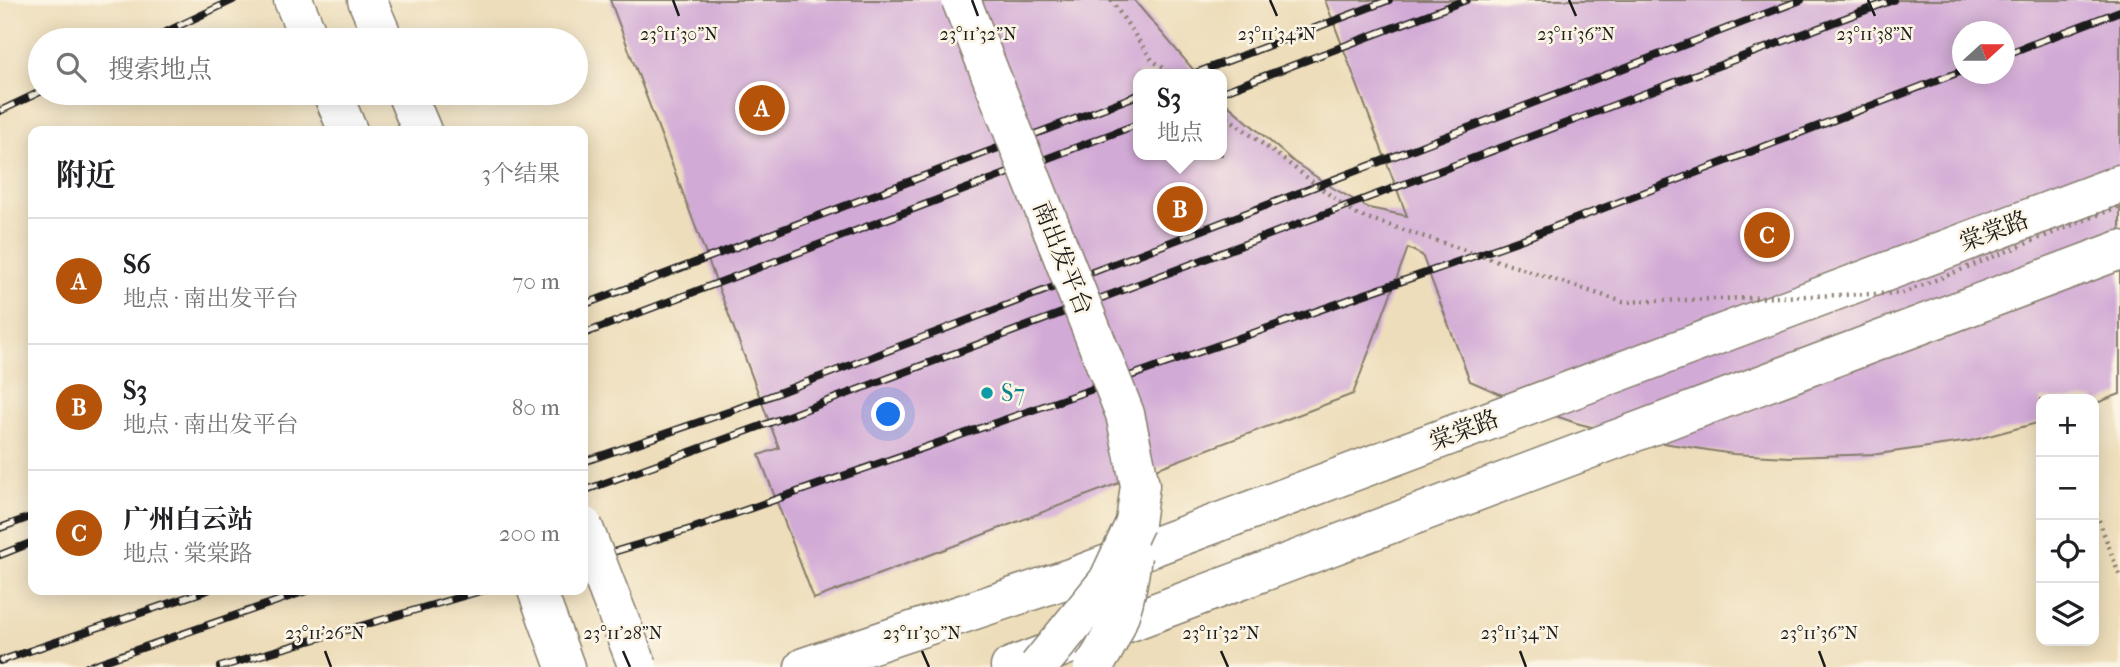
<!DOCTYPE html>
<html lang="zh">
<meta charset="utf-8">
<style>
body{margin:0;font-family:"IM FELL French Canon","Noto Serif SC",serif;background:#f2f2f2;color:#202124}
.controls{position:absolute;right:21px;bottom:21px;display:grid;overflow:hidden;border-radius:14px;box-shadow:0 4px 18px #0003}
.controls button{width:63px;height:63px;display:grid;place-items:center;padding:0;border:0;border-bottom:2px solid #e0e0e0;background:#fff;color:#202124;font:35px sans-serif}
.compass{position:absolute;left:1952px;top:21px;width:63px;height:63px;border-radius:50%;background:#fff;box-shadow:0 4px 18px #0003;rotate:69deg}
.you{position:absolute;left:889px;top:415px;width:24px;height:24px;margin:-18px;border:5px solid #fff;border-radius:50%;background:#1a73e8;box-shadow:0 0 0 10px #1a73e833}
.badge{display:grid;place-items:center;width:46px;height:46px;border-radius:50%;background:#b45309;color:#fff;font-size:23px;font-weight:700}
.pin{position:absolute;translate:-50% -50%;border:4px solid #fff;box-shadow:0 2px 7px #0006}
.popup{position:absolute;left:1133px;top:69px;width:94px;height:91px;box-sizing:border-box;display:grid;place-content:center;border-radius:14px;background:#fff;filter:drop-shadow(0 2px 5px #0005);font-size:23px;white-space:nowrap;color:#757577}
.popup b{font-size:26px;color:#202124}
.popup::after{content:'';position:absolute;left:50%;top:100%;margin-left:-14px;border:14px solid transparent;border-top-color:#fff}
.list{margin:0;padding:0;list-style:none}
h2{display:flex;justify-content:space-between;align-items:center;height:91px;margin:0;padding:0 28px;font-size:30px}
h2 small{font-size:23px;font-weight:400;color:#757577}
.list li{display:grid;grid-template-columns:46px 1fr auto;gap:21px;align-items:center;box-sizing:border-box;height:126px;padding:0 28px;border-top:2px solid #e0e0e0}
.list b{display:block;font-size:26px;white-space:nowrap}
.list p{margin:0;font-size:23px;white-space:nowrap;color:#757577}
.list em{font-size:23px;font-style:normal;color:#757577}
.icon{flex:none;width:38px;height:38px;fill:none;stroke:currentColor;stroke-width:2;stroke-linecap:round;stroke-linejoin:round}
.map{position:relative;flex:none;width:2120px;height:667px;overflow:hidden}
.search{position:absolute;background:#fff;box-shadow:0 4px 18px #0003;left:28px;top:28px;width:560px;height:77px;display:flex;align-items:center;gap:18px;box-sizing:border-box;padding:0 24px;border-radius:38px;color:#757577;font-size:26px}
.panel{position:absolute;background:#fff;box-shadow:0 4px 18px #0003;left:28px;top:126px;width:560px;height:469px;border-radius:14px}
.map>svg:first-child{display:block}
</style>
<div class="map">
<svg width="2120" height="667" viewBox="0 0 2120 667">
<rect width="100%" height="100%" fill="#fcf5e5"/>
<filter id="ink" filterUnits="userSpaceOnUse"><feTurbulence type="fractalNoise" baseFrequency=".0143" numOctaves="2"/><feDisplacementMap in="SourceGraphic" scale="14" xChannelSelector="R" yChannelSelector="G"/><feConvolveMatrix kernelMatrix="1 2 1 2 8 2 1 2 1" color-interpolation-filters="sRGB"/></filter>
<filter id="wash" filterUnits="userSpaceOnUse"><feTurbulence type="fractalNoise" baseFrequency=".00686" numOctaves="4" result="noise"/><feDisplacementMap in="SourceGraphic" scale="28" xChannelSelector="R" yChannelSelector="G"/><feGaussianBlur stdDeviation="1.57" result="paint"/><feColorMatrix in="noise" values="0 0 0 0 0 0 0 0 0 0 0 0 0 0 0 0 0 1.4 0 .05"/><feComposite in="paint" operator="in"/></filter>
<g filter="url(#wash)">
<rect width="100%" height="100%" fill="#edddba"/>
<g id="blocks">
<!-- building -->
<path fill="#d2aad6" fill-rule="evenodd" d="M610 0H1134L1197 74H1138V155H1222V100L1294 162 1333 188 1369 208 1407 216 1325 0H2120V394L2094 404V399H2041V422L1970 441 1878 454 1790 457 1733 454 1638 439 1576 423 1530 407 1470 381 1422 255 1408 248 1353 394 814 599 759 455 779 448ZM1962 32H2004V74H1962Z"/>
</g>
</g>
<g filter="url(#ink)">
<use href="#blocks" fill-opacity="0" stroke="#847c6b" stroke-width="2"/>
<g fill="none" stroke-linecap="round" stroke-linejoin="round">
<defs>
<g id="minor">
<path d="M804 667 1073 577 2120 184"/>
<path d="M1010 667 2120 250"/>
</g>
<g id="major">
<path d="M293 0 310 40"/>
<path d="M367 0 384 40"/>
<path d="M332 93 348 131"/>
<path d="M406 93 422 131"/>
<path d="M537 590 565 667"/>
</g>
</defs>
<!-- minor casing -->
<use href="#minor" stroke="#847c6b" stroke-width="41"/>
<!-- major casing -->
<use href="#major" stroke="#847c6b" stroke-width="41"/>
<!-- path -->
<g stroke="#847c6b" stroke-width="4.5" stroke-dasharray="2 5" stroke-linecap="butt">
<path d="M1111 0 1152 60 1172 74"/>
<path d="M2094 507 2120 577"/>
</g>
<!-- minor -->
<use href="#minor" stroke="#fff" stroke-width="38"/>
<!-- major -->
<use href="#major" stroke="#fff" stroke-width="38"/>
<defs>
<g id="rail">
<path d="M149 40 233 0"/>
<path d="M2004 55 2120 11"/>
<path d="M1193 74 1389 0"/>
<path d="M1222 92 1466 0"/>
<path d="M0 111 40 92"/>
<path d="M583 305 1138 95"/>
<path d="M583 334 1138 124"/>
<path d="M583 462 731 411 1801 0"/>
<path d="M583 491 780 419 1893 0"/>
<path d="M0 528 33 516"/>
<path d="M0 555 33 542"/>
<path d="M583 561 694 528 1520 240 1962 71"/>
<path d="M0 661 208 590"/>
<path d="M87 667 309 590"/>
<path d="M220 667 484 590"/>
</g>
</defs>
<!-- rail casing -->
<use href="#rail" stroke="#1c1c1c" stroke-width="8"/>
<!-- rail -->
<use href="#rail" stroke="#fcf5e5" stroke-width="5" stroke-dasharray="16" stroke-linecap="butt"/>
<defs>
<path id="minor-bridge" d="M961 0 1125 414 1140 485 1135 523"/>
<g id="major-bridge">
<path d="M583 526 638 667"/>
<path d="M1038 667 1108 581 1135 523"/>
<path d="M1093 667C1118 632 1127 598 1132 556"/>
</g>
</defs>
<!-- minor-bridge casing -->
<use href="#minor-bridge" stroke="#847c6b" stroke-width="41" stroke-linecap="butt"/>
<!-- major-bridge casing -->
<use href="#major-bridge" stroke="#847c6b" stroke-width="41" stroke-linecap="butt"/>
<!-- path-bridge -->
<path stroke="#847c6b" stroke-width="4.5" stroke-dasharray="2 5" stroke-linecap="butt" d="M1222 113 1355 214 1623 302 1903 293 2120 206"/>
<!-- minor-bridge -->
<use href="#minor-bridge" stroke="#fff" stroke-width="38"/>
<!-- major-bridge -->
<use href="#major-bridge" stroke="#fff" stroke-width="38"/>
</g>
</g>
<!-- ticks -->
<path fill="none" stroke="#1c1c1c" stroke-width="2.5" d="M673 0 679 16M972 0 978 16M1270 0 1277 16M1569 0 1576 16M1868 0 1875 16M325 651 331 667M623 651 630 667M922 651 929 667M1221 651 1228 667M1520 651 1526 667M1819 651 1825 667"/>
<!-- markers -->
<circle fill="#0f9aa8" stroke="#fcf5e5" stroke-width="2.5" cx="987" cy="393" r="7"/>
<g text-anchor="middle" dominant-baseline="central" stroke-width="5" stroke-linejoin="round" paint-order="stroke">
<!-- street labels -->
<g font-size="24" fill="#1c1c1c" stroke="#fcf5e5">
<text transform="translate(1994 231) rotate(-21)">棠棠路</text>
<text transform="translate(1063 258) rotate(68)">南出发平台</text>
<text transform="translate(1464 430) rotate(-21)">棠棠路</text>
</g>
<!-- culture labels -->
<g font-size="24" fill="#0d838f" stroke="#fcf5e5" text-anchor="start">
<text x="1001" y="393">S7</text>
</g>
</g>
<g font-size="18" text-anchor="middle" fill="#1c1c1c" stroke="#fcf5e5" stroke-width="5" stroke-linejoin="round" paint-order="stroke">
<text x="1576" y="40">23°11'36"N</text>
<text x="679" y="40">23°11'30"N</text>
<text x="978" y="40">23°11'32"N</text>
<text x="1277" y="40">23°11'34"N</text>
<text x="1875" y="40">23°11'38"N</text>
<text x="325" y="639">23°11'26"N</text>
<text x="623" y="639">23°11'28"N</text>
<text x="922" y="639">23°11'30"N</text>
<text x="1221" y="639">23°11'32"N</text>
<text x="1520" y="639">23°11'34"N</text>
<text x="1819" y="639">23°11'36"N</text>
</g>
</svg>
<div class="controls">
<button>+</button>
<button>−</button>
<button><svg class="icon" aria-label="locate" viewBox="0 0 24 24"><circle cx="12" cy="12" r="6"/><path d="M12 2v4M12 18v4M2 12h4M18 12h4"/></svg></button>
<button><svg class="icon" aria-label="layers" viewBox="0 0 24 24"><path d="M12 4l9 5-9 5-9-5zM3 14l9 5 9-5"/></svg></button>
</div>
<svg class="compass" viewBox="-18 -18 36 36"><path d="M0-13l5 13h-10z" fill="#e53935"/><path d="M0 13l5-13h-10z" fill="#757577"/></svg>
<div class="you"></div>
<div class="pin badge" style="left:762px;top:108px">A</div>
<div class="pin badge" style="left:1180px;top:209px">B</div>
<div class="popup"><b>S3</b>地点</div>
<div class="pin badge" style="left:1767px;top:235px">C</div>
<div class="search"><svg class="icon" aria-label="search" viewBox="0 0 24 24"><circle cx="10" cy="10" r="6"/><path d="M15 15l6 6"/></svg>搜索地点</div>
<section class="panel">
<h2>附近<small>3个结果</small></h2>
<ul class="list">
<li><span class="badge">A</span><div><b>S6</b><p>地点 · 南出发平台</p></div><em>70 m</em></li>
<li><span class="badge">B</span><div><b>S3</b><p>地点 · 南出发平台</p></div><em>80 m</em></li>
<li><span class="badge">C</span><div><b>广州白云站</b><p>地点 · 棠棠路</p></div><em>200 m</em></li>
</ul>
</section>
</div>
